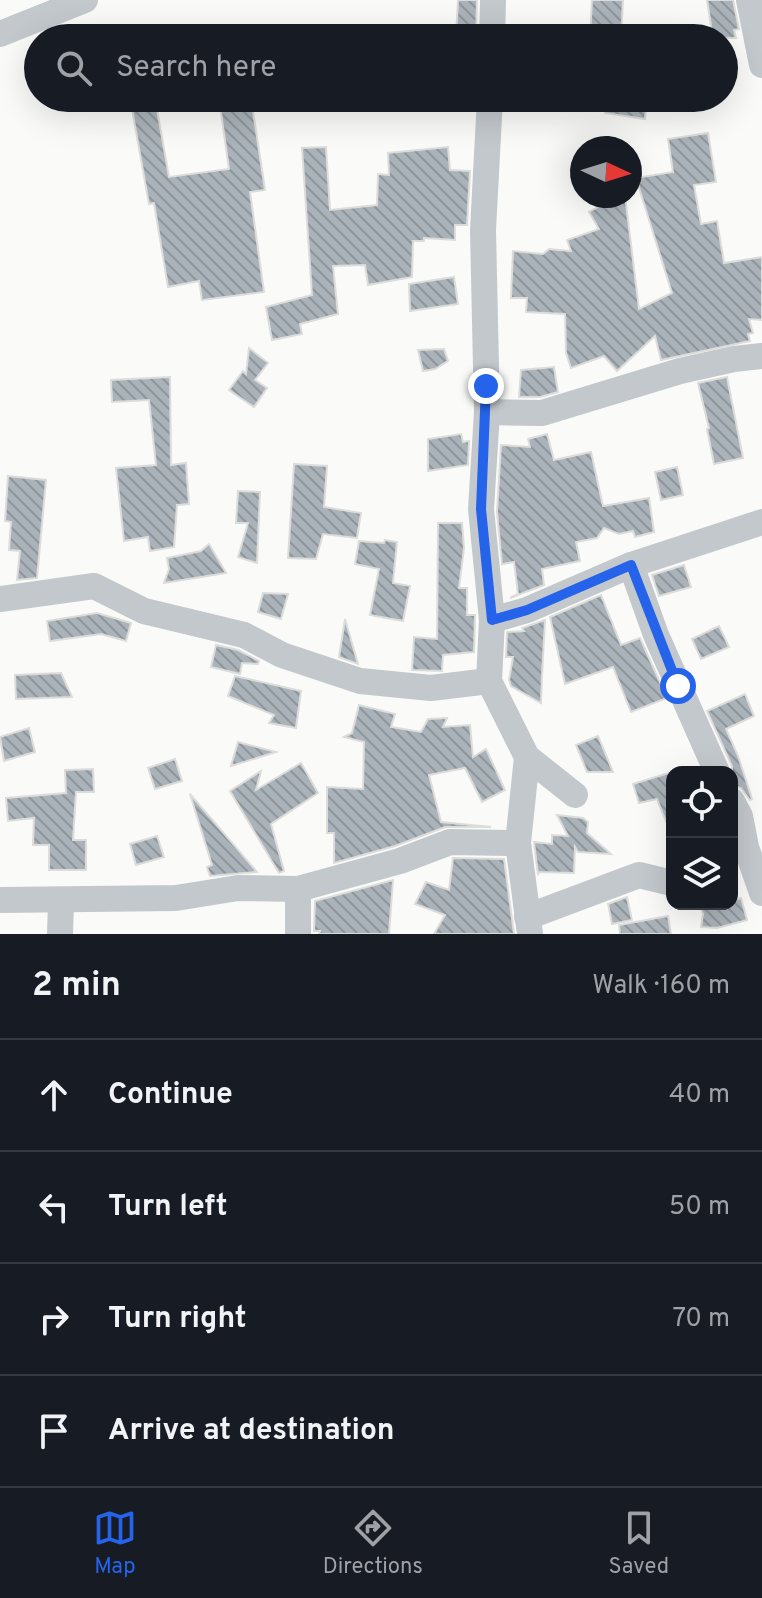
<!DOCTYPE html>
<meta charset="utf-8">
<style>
body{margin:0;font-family:Overpass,sans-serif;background:#20242c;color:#f1f3f6}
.controls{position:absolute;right:24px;bottom:24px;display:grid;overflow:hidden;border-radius:16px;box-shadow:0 8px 32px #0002}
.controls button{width:72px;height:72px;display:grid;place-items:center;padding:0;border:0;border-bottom:2px solid #363941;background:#171b24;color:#f1f3f6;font:40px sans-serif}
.compass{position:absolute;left:570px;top:136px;width:72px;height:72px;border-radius:50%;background:#171b24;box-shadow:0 8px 32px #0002;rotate:94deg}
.stop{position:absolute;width:24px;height:24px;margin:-18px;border:6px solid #2563eb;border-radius:50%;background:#fff}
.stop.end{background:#2563eb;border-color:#fff;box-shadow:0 2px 8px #0008}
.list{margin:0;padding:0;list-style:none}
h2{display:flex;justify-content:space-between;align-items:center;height:104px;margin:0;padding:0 32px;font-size:34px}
h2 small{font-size:26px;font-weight:400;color:#9ea1a6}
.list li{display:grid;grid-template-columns:52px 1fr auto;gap:24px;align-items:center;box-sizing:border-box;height:112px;padding:0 32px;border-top:2px solid #363941}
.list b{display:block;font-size:30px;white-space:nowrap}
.list em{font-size:26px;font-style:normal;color:#9ea1a6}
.icon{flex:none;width:44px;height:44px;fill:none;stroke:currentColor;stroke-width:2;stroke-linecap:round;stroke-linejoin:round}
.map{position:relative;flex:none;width:762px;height:934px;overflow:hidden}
.search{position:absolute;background:#171b24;box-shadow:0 8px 32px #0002;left:24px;right:24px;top:24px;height:88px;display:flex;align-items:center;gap:20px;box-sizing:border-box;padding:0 28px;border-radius:44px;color:#9ea1a6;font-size:30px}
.sheet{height:552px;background:#171b24}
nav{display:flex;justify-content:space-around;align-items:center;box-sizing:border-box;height:112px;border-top:2px solid #363941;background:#171b24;font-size:22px;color:#9ea1a6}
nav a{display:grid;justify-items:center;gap:4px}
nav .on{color:#2563eb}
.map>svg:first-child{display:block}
</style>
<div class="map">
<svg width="762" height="934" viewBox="0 0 762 934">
<defs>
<pattern id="building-back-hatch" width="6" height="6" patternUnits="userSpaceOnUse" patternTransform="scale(2)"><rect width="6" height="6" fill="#aab3b9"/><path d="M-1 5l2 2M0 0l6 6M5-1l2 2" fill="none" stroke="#8e969c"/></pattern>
</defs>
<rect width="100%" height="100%" fill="#fafaf8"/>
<!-- building -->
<g fill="url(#building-back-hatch)" stroke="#dcdcda" stroke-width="2">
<path d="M458 0H477L476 38H456Z"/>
<path d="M592 0H623L621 38H590Z"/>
<path d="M707 0H733L739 29 734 30 736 38H713Z"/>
<path d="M130 98H155L169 177 229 169 219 98H251L265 190 250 192 264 292 202 300 199 281 168 287 154 203 149 204Z"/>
<path d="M607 98H647L645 119 605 113Z"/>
<path d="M708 133 716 182 694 185 701 224 717 221 724 263 762 257V320L749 319 753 333 748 334 750 341 661 360 655 336 617 371 604 356 571 368 566 353 565 314 526 312 527 298H511L513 251 543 254 549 249 571 251 567 240 599 229 589 212 607 202 605 196H625L639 309 672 293 636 178 673 172 668 139Z"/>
<path d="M326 147 330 210 377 205 378 174 389 175 388 153 448 147 450 170 470 171 467 225H455V240L424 238V241H413L412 277 368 285 365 265 333 266 338 314 300 324 302 334 272 340 266 307 312 295 302 148Z"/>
<path d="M454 277 458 304 410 311 409 284Z"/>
<path d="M249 348 268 363 255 380 267 388 254 407 229 390 243 371 246 374Z"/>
<path d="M444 349 448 361 435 369 423 371 418 350Z"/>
<path d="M554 367 558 392 540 397H519L521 370Z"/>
<path d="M170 377 171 465 186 463 189 504 177 505 174 547 150 551 148 537 124 541 116 468 156 465 149 400 112 402 111 380Z"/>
<path d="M727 377 743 458 714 464 707 429 709 428 698 383Z"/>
<path d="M461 434 463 442 469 441 468 465 428 471V439Z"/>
<path d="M547 434 554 460 591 452 603 506 649 498 654 532 635 537 633 531 619 534 604 528 597 538 576 542 580 561 542 569 544 585 510 598 518 594 514 562 502 564 497 512 501 445 530 447 528 439Z"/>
<path d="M294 464 327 466 324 507 361 513 357 538 323 534 316 559 288 558Z"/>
<path d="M677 467 683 495 661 500 655 472Z"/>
<path d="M8 476 46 480 37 578 17 580 20 551 9 550 11 522 5 521Z"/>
<path d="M238 491 260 492 257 563 238 557 248 523H236Z"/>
<path d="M438 523H462L464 548 459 588H467V615H475L474 652 443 655 442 671 412 670 414 637 437 639Z"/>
<path d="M385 540 397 542 393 583 410 586 403 621 370 615 379 569 355 564 359 541 384 543Z"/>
<path d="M209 544 226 573 164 583 169 569 167 558 201 551Z"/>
<path d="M684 565 691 587 659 596 652 575Z"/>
<path d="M263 593 288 594 281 619 258 612Z"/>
<path d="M601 595 621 645 640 638 667 698 631 712 613 667 565 684 550 617Z"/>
<path d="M97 613 131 623 126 641 101 634 50 641 47 621Z"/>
<path d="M345 619 358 664 339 657Z"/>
<path d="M545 620 542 676 541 703 511 686 509 680 513 657H506L507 632 524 631 522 628Z"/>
<path d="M719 626 729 647 701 659 692 639Z"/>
<path d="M216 645 238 650 259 661 258 664 242 663 240 674 211 667Z"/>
<path d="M61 673 72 697 16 699 15 675Z"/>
<path d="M235 676 301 691 296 728 269 723 274 715 228 696Z"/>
<path d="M745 694 754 716 726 729 738 756 752 799 750 800 741 788 732 785V766L707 711Z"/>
<path d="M359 705 395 714 391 727 421 732 428 719 447 718 443 727 470 725 473 757 486 749 505 790 482 802 465 768 429 775 441 822 491 827H445L395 846 334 863V833H327V787L363 789 364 742 344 737 352 733Z"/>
<path d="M29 728 35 752 4 761 0 737Z"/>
<path d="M598 736 613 772H587L576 745Z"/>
<path d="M238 742 276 752 231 766Z"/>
<path d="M175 759 182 781 155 789 148 768Z"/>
<path d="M301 763 318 793 271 824 284 871 279 873 230 791 261 771 256 790Z"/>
<path d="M93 769 94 792H76L73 840H86V870H49V845H33L34 818 8 821 6 798 66 793 65 770Z"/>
<path d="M672 772V834H671L657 799 639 803 633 784Z"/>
<path d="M190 794 257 872 210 876 207 867 212 865Z"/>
<path d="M557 815 583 818 588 822 587 833 611 854 578 852 575 847 574 873 539 872 538 875 534 842 552 844V835L568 836Z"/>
<path d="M157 836 164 857 136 865 130 844Z"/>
<path d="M453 858 504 859 514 934H434L445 915 415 904 426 882 449 890Z"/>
<path d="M393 880 389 934H319L320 931H314L315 901Z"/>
<path d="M627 897 632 920 612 924 608 904Z"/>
<path d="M741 898 747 920 717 928 701 927 703 914 699 904H732V901Z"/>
<path d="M668 916 671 934H620L619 925Z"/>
</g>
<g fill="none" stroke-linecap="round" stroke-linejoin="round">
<!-- street -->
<g stroke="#c3c8cc" stroke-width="26">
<path d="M749 0 762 65"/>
<path d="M0 34 85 0"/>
<path d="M492 38 493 0"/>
<path d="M490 98 483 230 487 412 481 509 492 620 489 681 527 757 575 795"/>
<path d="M487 412 542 413 680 371 734 359 762 356"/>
<path d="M631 565 656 635 717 772"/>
<path d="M0 599 94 586 144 611 244 635 282 655 360 681 431 688 489 681"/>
<path d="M492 620 527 610 631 565 762 522"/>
<path d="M527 757 518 843 530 934"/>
<path d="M732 801 740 816 746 847 762 893"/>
<path d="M0 900 176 898 238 888 298 889 400 861 450 842 518 843"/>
<path d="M527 917 639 875 672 883"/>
<path d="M60 934 61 901"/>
<path d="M298 934V889"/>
</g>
</g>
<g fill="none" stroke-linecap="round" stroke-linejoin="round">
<!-- route -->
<path stroke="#2563eb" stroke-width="10" d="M486 386 481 509 492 620 527 610 631 565 678 686"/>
</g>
</svg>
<div class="controls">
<button><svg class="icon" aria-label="locate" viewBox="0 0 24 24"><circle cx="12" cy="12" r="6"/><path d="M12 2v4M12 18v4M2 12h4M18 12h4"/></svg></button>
<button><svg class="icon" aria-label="layers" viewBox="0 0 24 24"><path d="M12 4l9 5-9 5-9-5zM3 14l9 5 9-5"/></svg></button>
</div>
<svg class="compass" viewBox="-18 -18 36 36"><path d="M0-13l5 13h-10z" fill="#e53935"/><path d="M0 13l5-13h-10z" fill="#9ea1a6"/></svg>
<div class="stop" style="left:678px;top:686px"></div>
<div class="stop end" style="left:486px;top:386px"></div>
<div class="search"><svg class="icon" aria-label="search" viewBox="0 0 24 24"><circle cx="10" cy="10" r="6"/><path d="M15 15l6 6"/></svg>Search here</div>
</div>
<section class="sheet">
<h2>2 min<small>Walk · 160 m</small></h2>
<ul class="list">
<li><svg class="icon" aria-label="ahead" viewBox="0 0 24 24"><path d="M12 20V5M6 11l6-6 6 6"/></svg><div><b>Continue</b></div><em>40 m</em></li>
<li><svg class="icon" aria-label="left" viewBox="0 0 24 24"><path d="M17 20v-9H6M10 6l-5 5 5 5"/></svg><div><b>Turn left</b></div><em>50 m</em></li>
<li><svg class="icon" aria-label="right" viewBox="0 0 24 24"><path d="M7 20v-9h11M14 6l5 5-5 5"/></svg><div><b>Turn right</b></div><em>70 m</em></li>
<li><svg class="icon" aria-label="arrive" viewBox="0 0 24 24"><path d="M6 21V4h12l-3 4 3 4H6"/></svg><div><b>Arrive at destination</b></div></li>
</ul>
</section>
<nav>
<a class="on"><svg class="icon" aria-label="map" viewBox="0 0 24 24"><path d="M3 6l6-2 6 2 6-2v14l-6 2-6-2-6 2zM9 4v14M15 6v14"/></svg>Map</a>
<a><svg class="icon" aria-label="directions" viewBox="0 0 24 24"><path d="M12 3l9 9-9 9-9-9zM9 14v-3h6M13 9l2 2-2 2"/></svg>Directions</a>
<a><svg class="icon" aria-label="saved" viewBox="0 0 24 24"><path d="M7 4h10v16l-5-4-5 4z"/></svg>Saved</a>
</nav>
